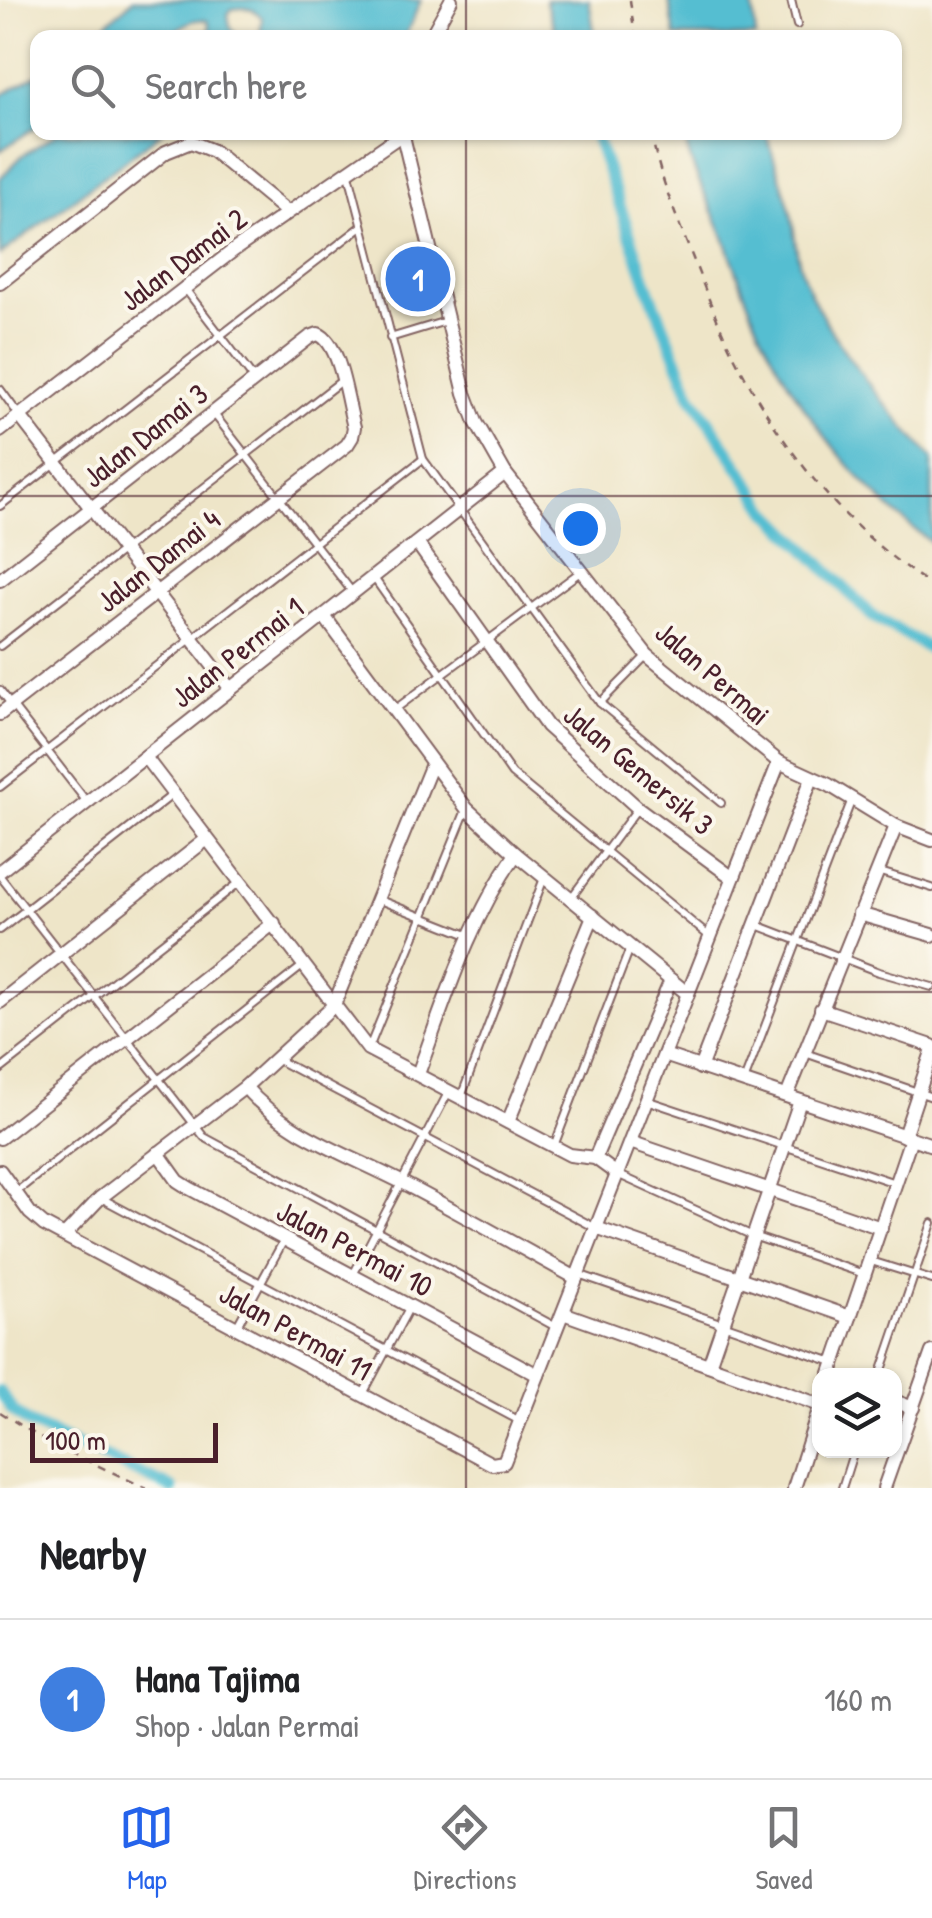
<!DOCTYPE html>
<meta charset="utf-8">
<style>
body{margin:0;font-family:"Patrick Hand",sans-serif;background:#f2f2f2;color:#202124}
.controls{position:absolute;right:30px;bottom:30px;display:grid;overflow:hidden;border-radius:20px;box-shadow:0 2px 8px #0004}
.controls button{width:90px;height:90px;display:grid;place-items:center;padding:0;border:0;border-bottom:2px solid #e0e0e0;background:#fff;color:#202124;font:50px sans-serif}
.scale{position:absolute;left:30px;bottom:25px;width:188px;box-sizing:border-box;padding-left:10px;border:5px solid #4a1f2b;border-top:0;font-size:28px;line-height:35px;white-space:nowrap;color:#4a1f2b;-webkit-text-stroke:8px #fbf7ec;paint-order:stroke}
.you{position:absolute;left:580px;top:528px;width:35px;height:35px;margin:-25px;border:8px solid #fff;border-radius:50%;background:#1a73e8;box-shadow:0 0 0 15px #1a73e833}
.badge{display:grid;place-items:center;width:65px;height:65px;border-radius:50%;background:#2563eb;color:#fff;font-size:32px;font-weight:700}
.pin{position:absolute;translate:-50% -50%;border:5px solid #fff;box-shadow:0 2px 10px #0006}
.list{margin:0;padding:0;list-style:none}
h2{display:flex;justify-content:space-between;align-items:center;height:130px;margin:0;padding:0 40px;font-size:42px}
h2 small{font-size:32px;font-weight:400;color:#757577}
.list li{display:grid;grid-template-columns:65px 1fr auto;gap:30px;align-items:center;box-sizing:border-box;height:160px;padding:0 40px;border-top:2px solid #e0e0e0}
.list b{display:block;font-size:38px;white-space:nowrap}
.list p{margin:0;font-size:32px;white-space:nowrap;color:#757577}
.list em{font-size:32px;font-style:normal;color:#757577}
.icon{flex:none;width:55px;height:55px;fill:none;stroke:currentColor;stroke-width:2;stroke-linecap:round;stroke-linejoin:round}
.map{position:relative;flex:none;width:932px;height:1488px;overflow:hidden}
.search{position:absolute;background:#fff;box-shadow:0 2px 8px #0004;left:30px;right:30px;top:30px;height:110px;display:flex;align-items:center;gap:25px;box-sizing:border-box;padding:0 35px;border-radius:20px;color:#757577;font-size:38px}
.sheet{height:290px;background:#fff}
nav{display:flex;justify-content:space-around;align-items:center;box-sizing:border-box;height:140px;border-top:2px solid #e0e0e0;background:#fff;font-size:28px;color:#757577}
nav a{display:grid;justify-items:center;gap:5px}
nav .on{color:#2563eb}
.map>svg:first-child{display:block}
</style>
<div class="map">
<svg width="932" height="1488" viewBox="0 0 932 1488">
<rect width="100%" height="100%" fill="#fbf7ec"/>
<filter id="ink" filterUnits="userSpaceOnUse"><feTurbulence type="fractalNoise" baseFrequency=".01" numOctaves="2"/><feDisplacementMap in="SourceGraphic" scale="20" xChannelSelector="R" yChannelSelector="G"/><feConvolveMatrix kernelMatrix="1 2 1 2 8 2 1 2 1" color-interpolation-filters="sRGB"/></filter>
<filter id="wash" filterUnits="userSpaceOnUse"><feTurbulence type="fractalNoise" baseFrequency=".0048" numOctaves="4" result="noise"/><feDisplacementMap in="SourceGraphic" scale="40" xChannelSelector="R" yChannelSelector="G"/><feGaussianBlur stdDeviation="2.25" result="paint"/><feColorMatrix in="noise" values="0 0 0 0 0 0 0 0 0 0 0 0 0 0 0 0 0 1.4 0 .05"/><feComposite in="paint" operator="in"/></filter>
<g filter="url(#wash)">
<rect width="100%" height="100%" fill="#eee5c8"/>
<!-- water -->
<g fill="#55bed1" stroke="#506e7e" stroke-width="2.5">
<path d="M133 0H421L405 37H260L262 18C253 7 245 7 232 9L228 14 230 27 238 37H192L210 30 208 21C192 16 180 28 168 37H91Z"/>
<path d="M545 0H589L595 37H557Z"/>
<path d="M669 0H752L756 37H675Z"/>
<path d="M37 75V126L0 151V96Z"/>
<path d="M58 133H161L0 255V178L23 155Z"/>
<path d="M684 133H766C774 160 784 187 791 214 795 232 795 250 801 268 819 329 889 411 932 458V543C861 490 805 418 764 339 747 305 736 267 722 232 709 200 689 167 684 133Z"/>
</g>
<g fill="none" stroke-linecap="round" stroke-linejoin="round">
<!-- canal -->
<g stroke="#55bed1" stroke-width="12">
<path d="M594 132 650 292 691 394 768 511 872 616 932 650"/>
<path d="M0 1392 13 1411 30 1424 172 1488"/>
</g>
</g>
</g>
<g filter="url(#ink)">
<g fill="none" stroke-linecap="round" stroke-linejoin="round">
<defs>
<g id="lane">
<path d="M791 0 797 25"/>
<path d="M349 174 423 459 600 703 721 803"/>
<path d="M186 290 254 379"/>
<path d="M390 338 446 321"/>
<path d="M0 389 19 415"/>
<path d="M214 414 353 593"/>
<path d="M0 506 362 226"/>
<path d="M374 578 512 774 710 937"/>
<path d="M0 646 341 381"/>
<path d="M0 690 87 802"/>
<path d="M600 703 646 656"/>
<path d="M394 710 580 572"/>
<path d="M0 787 423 459"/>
<path d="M877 871 932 888"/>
<path d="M0 876 204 1137 556 1327"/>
<path d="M571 898 637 809"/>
<path d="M377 899 468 935"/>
<path d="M757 925 879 972 932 987"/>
<path d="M0 930 172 795"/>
<path d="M369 1048 466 810"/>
<path d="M805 1053 932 1097"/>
<path d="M278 1060 594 1227"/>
<path d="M0 1070 240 882"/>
<path d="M744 1081 852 799"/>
<path d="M461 1097 544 878"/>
<path d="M646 1100 895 1183"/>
<path d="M554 1146 630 948"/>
<path d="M617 1174 753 1236 864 1274"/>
<path d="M16 1192 305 964"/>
<path d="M101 1198 518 1420"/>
<path d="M871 1261 932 1280"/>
<path d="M354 1273 448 1093"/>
<path d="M578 1274 833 1362"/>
<path d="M237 1326 284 1240"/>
<path d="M880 1376 932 1223"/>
<path d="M363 1394 409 1308"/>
<path d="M842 1488 854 1450"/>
</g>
<g id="street">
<path d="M430 38 451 0"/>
<path d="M402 132 465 393 476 422 505 473 647 655 779 762 829 785 896 826 932 840"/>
<path d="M0 283 166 152 191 142 213 151 287 212"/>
<path d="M19 415 231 689"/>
<path d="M0 431 234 250 401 135"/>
<path d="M417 543 547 726 638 808 733 878"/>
<path d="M0 580 310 337 318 334C341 343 347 403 354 427L352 437 347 445 0 714"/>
<path d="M324 616 467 809 516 854 688 994"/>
<path d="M145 757 368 1049 570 1155 595 1158 617 1174"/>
<path d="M0 871 505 473"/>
<path d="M859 914 932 935"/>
<path d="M0 1002 207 839"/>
<path d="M821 1009 932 1046"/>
<path d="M664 1055 932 1145"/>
<path d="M700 1068 812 778"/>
<path d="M418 1074C446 998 469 921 516 854"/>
<path d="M245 1087C285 1134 347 1154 401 1182 460 1213 518 1246 576 1278"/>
<path d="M787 1096 896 826"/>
<path d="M508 1122 593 916"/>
<path d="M904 1136 932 1052"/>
<path d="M0 1138 274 923"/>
<path d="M630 1142 881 1228"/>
<path d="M158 1153 178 1181 189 1188 538 1375"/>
<path d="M595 1158 671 980"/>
<path d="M0 1171 30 1213 44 1225 492 1464 504 1462 779 762"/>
<path d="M596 1228 850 1317"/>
<path d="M65 1235 100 1198 245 1087 334 1005 432 764"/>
<path d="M563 1313 820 1405"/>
<path d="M709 1365 800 1101"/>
<path d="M830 1376 911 1138"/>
<path d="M894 1401 913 1408"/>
<path d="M794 1488 820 1407"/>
<path d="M884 1488 932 1352"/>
</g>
</defs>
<!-- lane casing -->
<use href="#lane" stroke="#836462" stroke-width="10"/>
<!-- street casing -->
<use href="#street" stroke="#836462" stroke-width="16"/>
<!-- path -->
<g stroke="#836462" stroke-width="2.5" stroke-dasharray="8 8" stroke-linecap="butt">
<path d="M630 0 635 38"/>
<path d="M651 132C659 176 676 216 692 256 707 294 721 333 741 369 785 453 851 535 932 585"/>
<path d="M0 1412 47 1442 146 1488"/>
</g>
<!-- lane -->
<use href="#lane" stroke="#fff" stroke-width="6"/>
<!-- street -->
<use href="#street" stroke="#fff" stroke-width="12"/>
</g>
</g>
<!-- grid -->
<path fill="none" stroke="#4a1f2b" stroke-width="2.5" stroke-opacity="0.55" d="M466 0V38M466 132V1488M0 496H932M0 992H932"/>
<g text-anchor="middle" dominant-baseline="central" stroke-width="8" stroke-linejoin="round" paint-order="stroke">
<!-- street labels -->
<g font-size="30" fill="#4a1f2b" stroke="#fbf7ec">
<text transform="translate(183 259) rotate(-37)">Jalan Damai 2</text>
<text transform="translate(145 435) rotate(-38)">Jalan Damai 3</text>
<text transform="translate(158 560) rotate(-38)">Jalan Damai 4</text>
<text transform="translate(237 652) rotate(-38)">Jalan Permai 1</text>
<text transform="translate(713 673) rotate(41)">Jalan Permai</text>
<text transform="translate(639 769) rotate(40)">Jalan Gemersik 3</text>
<text transform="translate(355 1248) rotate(28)">Jalan Permai 10</text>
<text transform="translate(296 1331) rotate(29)">Jalan Permai 11</text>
</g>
</g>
</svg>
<div class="controls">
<button><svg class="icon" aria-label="layers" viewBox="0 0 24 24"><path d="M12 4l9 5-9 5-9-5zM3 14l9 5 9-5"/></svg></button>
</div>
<div class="scale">100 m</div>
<div class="you"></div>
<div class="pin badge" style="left:418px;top:279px;background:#3f7fe0">1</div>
<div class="search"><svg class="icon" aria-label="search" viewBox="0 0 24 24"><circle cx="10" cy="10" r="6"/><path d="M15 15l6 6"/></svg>Search here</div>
</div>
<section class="sheet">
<h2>Nearby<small></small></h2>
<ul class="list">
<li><span class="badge" style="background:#3f7fe0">1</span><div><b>Hana Tajima</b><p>Shop · Jalan Permai</p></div><em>160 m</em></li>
</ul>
</section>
<nav>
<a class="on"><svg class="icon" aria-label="map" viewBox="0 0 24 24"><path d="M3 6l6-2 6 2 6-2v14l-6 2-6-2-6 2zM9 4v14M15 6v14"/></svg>Map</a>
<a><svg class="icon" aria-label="directions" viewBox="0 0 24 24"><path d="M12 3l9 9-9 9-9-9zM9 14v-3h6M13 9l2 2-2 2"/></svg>Directions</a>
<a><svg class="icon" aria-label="saved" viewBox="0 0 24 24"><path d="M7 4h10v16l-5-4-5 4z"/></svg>Saved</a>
</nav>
